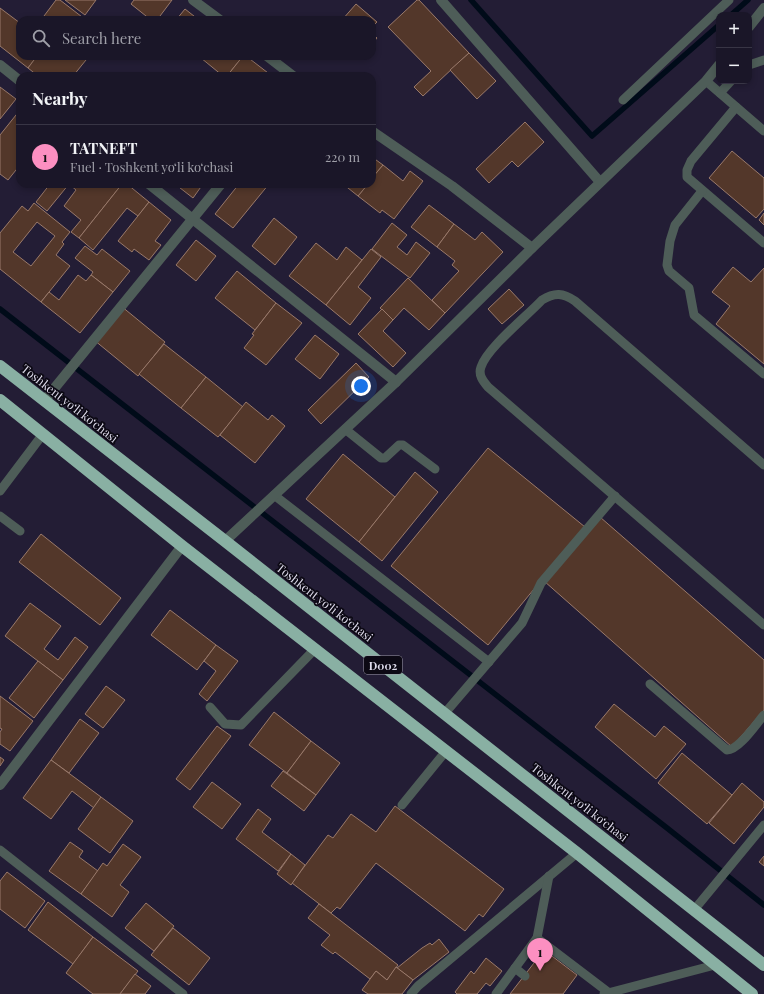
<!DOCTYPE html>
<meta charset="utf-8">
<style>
body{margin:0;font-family:"Playfair Display",serif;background:#231f30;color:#f1f3f6}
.controls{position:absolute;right:12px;top:12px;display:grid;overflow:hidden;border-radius:8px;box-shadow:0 2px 6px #0003}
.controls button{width:36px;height:36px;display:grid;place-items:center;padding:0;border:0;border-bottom:1px solid #383545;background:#1a1628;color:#f1f3f6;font:20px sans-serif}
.you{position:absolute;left:361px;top:386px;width:14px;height:14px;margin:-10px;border:3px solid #fff;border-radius:50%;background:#1a73e8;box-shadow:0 0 0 6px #1a73e833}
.badge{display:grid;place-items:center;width:26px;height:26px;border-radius:50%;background:#fc8fc1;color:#111;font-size:13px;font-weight:700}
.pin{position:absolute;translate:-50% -33px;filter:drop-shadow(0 1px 2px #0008)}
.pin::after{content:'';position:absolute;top:21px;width:14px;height:12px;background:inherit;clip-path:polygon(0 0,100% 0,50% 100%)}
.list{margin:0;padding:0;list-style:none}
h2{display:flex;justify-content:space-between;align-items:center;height:52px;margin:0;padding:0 16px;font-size:17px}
h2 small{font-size:13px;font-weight:400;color:#9f9fa8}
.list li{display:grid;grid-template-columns:26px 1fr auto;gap:12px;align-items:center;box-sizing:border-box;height:64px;padding:0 16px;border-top:1px solid #383545}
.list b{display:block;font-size:15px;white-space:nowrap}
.list p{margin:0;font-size:13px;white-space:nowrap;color:#9f9fa8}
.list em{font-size:13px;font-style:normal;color:#9f9fa8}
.icon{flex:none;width:22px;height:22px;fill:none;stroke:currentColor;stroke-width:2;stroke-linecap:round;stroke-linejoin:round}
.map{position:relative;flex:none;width:764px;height:994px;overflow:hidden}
.search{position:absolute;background:#1a1628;box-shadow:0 2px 6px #0003;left:16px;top:16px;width:360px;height:44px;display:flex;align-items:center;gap:10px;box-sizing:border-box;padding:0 14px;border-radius:12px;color:#9f9fa8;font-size:15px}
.panel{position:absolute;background:#1a1628;box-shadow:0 2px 6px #0003;left:16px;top:72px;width:360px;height:116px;border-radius:12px}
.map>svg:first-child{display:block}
</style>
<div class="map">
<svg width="764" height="994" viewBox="0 0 764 994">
<rect width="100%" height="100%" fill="#231d35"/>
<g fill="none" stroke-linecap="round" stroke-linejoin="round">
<!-- stream -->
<g stroke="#000b19" stroke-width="5.5">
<path d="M471 0 592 136 719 25"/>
<path d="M731 15 748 0"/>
<path d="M0 309 667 828 764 905"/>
</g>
</g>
<!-- building -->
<g fill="#53372a" stroke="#99796a" fill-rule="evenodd">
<path d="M56 0H60L86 20H41Z"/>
<path d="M65 0H96L85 15Z"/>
<path d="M134 0H172L157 20H151L131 4Z"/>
<path d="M417 0H419L469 53 423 96 414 87 431 71 388 27Z"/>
<path d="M356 4 377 22 372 27V20H342Z"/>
<path d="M0 8 20 23V56H37L28 68 0 46Z"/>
<path d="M185 9 199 20H176Z"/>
<path d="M372 33 377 38 372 44Z"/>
<path d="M469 53 496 81 477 99 450 70Z"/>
<path d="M37 56H81L86 60 73 76H38L28 68Z"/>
<path d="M203 56H243L227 76H223L201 58Z"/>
<path d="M243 56H246L272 76H227Z"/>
<path d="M0 87 16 99 0 119Z"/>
<path d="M20 110V165L8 180 0 174V135Z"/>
<path d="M525 122 544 142 518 167 512 161 489 183 476 169Z"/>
<path d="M732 151 764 178V209L756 218 709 178Z"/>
<path d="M372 157 383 165 372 178Z"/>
<path d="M383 165 403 181 410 171 423 181 394 219 382 210 380 213 358 196 368 184H372V178Z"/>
<path d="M50 184H122L79 238 71 232 81 220 64 206 76 190 69 184 47 211 36 202Z"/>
<path d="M122 184H127L149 202 138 216 127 208 93 250 79 238Z"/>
<path d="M175 184H203L193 198Z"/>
<path d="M239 184H269L233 228 215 214Z"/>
<path d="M343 184H368L358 196Z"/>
<path d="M149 202 171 220 155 241 161 245 149 260 134 249 132 252 118 241Z"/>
<path d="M34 203 70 232 62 242 64 244 56 255 70 266 41 302 0 269V233L22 206 28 211ZM37 222 55 236 31 266 13 252Z"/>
<path d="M429 205 454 224 437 247 411 227Z"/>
<path d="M764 213V225L759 220Z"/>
<path d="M274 218 297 237 275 265 252 246Z"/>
<path d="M392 223 407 235 397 247 407 255 416 242 430 253 410 278 372 249Z"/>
<path d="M454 224 475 240 482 232 503 252 445 313 432 300 459 271 452 265 455 261 437 247Z"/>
<path d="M196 240 216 256 196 281 176 265Z"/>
<path d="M316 243 337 260 346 247 362 260 326 305 289 276Z"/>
<path d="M85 246 97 255 102 249 130 271 113 292 91 275 93 272 75 258Z"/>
<path d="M371 249 381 257 358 287 371 298 350 325 326 305Z"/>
<path d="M733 267 751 282 764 268V364L716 324 730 306 712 292Z"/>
<path d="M237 271 276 303 255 330 215 298Z"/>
<path d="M78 275 86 281 91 275 113 292 80 333 41 302 49 292 59 300Z"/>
<path d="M408 278 445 313 429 330 404 308 393 320 380 308Z"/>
<path d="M509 289 524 305 502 324 488 309Z"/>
<path d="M276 303 302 323 266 365 244 348 254 335 252 334Z"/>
<path d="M121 306 165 342 138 376 94 340Z"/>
<path d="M382 309 393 320 383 331 406 353 393 367 358 334Z"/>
<path d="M315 335 339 354 320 379 295 359Z"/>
<path d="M164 344 206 377 181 408 139 374Z"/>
<path d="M356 363 369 377 321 424 308 410Z"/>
<path d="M206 377 243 407 218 437 181 408Z"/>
<path d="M246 402 268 420 272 415 285 426 255 463 220 435Z"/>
<path d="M488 448 585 527 488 645 391 566Z"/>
<path d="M343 454 395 497 359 542 306 499Z"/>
<path d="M415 472 438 492 382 561 359 542Z"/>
<path d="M600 517 764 660V710L732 747 544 581Z"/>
<path d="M41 534 121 598 100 625 19 562Z"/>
<path d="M30 603 61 626 44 649 58 660 75 637 88 647 63 680 5 636Z"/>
<path d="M170 610 216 645 197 670 151 635Z"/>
<path d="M216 645 238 661 207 701 199 694 216 671 204 661Z"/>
<path d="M38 661 63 680 34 718 9 698Z"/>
<path d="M106 686 125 700 103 728 85 714Z"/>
<path d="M0 696 33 721 10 751 0 744V732L2 729 0 728Z"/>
<path d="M614 704 655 737 664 726 686 744 656 779 595 727Z"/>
<path d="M274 712 311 741 287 773 249 745Z"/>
<path d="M80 719 99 733 69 773 51 760Z"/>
<path d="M217 726 231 736 190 790 176 779Z"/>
<path d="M311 741 340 763 316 795 287 773Z"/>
<path d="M682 753 732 795 707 824 658 783Z"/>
<path d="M0 757 4 760 0 766Z"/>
<path d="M51 760 101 797 94 808 72 791 51 819 23 798Z"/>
<path d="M283 771 316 795 304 811 271 786Z"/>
<path d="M212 782 241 804 222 829 193 807Z"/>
<path d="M742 783 764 802V807L734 844 709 823Z"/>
<path d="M101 797 133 821 110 853 78 829Z"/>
<path d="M395 806 504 889 483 917 479 914 465 931 376 863 340 909 337 907 331 913 292 883 328 835 333 838 351 814 376 832Z"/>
<path d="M258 809 271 819 262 832 291 854 278 871 236 839Z"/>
<path d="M70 842 83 851 79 857 98 871 81 894 49 871Z"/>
<path d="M123 844 141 857 120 885 129 892 112 917 81 894 103 863 107 866Z"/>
<path d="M291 854 305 865 291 885 277 874Z"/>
<path d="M764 856V866L759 862Z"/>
<path d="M7 872 45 901 25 928 0 909V881Z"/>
<path d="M48 902 93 937 73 964 28 930Z"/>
<path d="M146 903 174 926 154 951 125 928Z"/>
<path d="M319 904 398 965 387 980 376 971 370 979 335 952 333 954 321 945 330 935 308 918Z"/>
<path d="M173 928 210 958 189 985 151 955Z"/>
<path d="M93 937 138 971 120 994H93L66 973Z"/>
<path d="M439 939 449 952 413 980 397 968 422 948 430 943 432 945Z"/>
<path d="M544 950 577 975 563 994H510Z"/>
<path d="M486 958 502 971 490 986 486 983 477 994H457L455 992 471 971 474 974Z"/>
<path d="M396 967 413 980 402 994H368L362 990 376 971 387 980Z"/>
<path d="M135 974 151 986 145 994H120Z"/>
</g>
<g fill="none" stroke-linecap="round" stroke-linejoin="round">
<!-- lane -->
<g stroke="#4e5d58" stroke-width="9">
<path d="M749 65 764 60"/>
<path d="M706 81 764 131"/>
<path d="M720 93 731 81"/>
<path d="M623 100 729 0"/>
<path d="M736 107 691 161 687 170V177L764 243"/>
<path d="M702 191 675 225 670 241 667 265 669 271 689 288 694 315 764 374"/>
<path d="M345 429 381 458H385L399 445H403L435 469"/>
<path d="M764 465 575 301C563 293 555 292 542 300 527 316 487 348 481 367 478 375 483 381 488 387L764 625"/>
<path d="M0 491 43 434"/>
<path d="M274 495 489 662"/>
<path d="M0 516 20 531"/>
<path d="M650 684 727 750C739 750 756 724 764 715"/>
<path d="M210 707 225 724 241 725 315 649"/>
<path d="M445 713 522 623 541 583 615 496"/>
<path d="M402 805 446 751"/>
<path d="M0 850 183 994"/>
<path d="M694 910 764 825"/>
<path d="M537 938 608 992"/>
<path d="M515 968 525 976"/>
<path d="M411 994 418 986 577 853"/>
<path d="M496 994 537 938 549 876"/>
<path d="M604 994 715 965"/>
</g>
<!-- street -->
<g stroke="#4e5d58" stroke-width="10">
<path d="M193 0 220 20"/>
<path d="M441 0 600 182"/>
<path d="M749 27 764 8"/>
<path d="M267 56 293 76"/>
<path d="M0 65 20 81"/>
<path d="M372 131 452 186 532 248"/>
<path d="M149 184 396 382"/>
<path d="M44 401 221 184"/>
<path d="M225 541 396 382 532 248 706 81 719 65"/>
<path d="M0 785 182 546"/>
</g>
<!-- highway -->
<g stroke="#89b0a3" stroke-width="12">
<path d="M0 366 225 541 764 965"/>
<path d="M0 400 182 546 577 853 752 994"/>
</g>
</g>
<g text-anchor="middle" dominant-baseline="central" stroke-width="3.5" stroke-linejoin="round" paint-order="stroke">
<!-- shield labels -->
<rect fill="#0c0914" stroke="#a09dab" stroke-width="1" x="364" y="656" width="38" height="18" rx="3"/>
<g font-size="11" font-weight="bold" fill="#dfdcec">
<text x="383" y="665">D002</text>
</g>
<!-- street labels -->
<g font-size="12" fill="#dfdcec" stroke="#0c0914">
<text transform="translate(70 403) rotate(38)">Toshkent yo‘li ko‘chasi</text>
<text transform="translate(325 602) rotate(38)">Toshkent yo‘li ko‘chasi</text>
<text transform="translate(580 802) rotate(38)">Toshkent yo‘li ko‘chasi</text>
</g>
</g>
</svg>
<div class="controls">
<button>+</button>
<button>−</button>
</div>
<div class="you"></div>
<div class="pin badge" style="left:540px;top:971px">1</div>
<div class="search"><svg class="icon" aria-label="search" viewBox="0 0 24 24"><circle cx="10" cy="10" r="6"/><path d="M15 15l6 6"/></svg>Search here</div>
<section class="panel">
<h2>Nearby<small></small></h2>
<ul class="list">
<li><span class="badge">1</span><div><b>TATNEFT</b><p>Fuel · Toshkent yo‘li ko‘chasi</p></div><em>220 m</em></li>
</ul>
</section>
</div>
